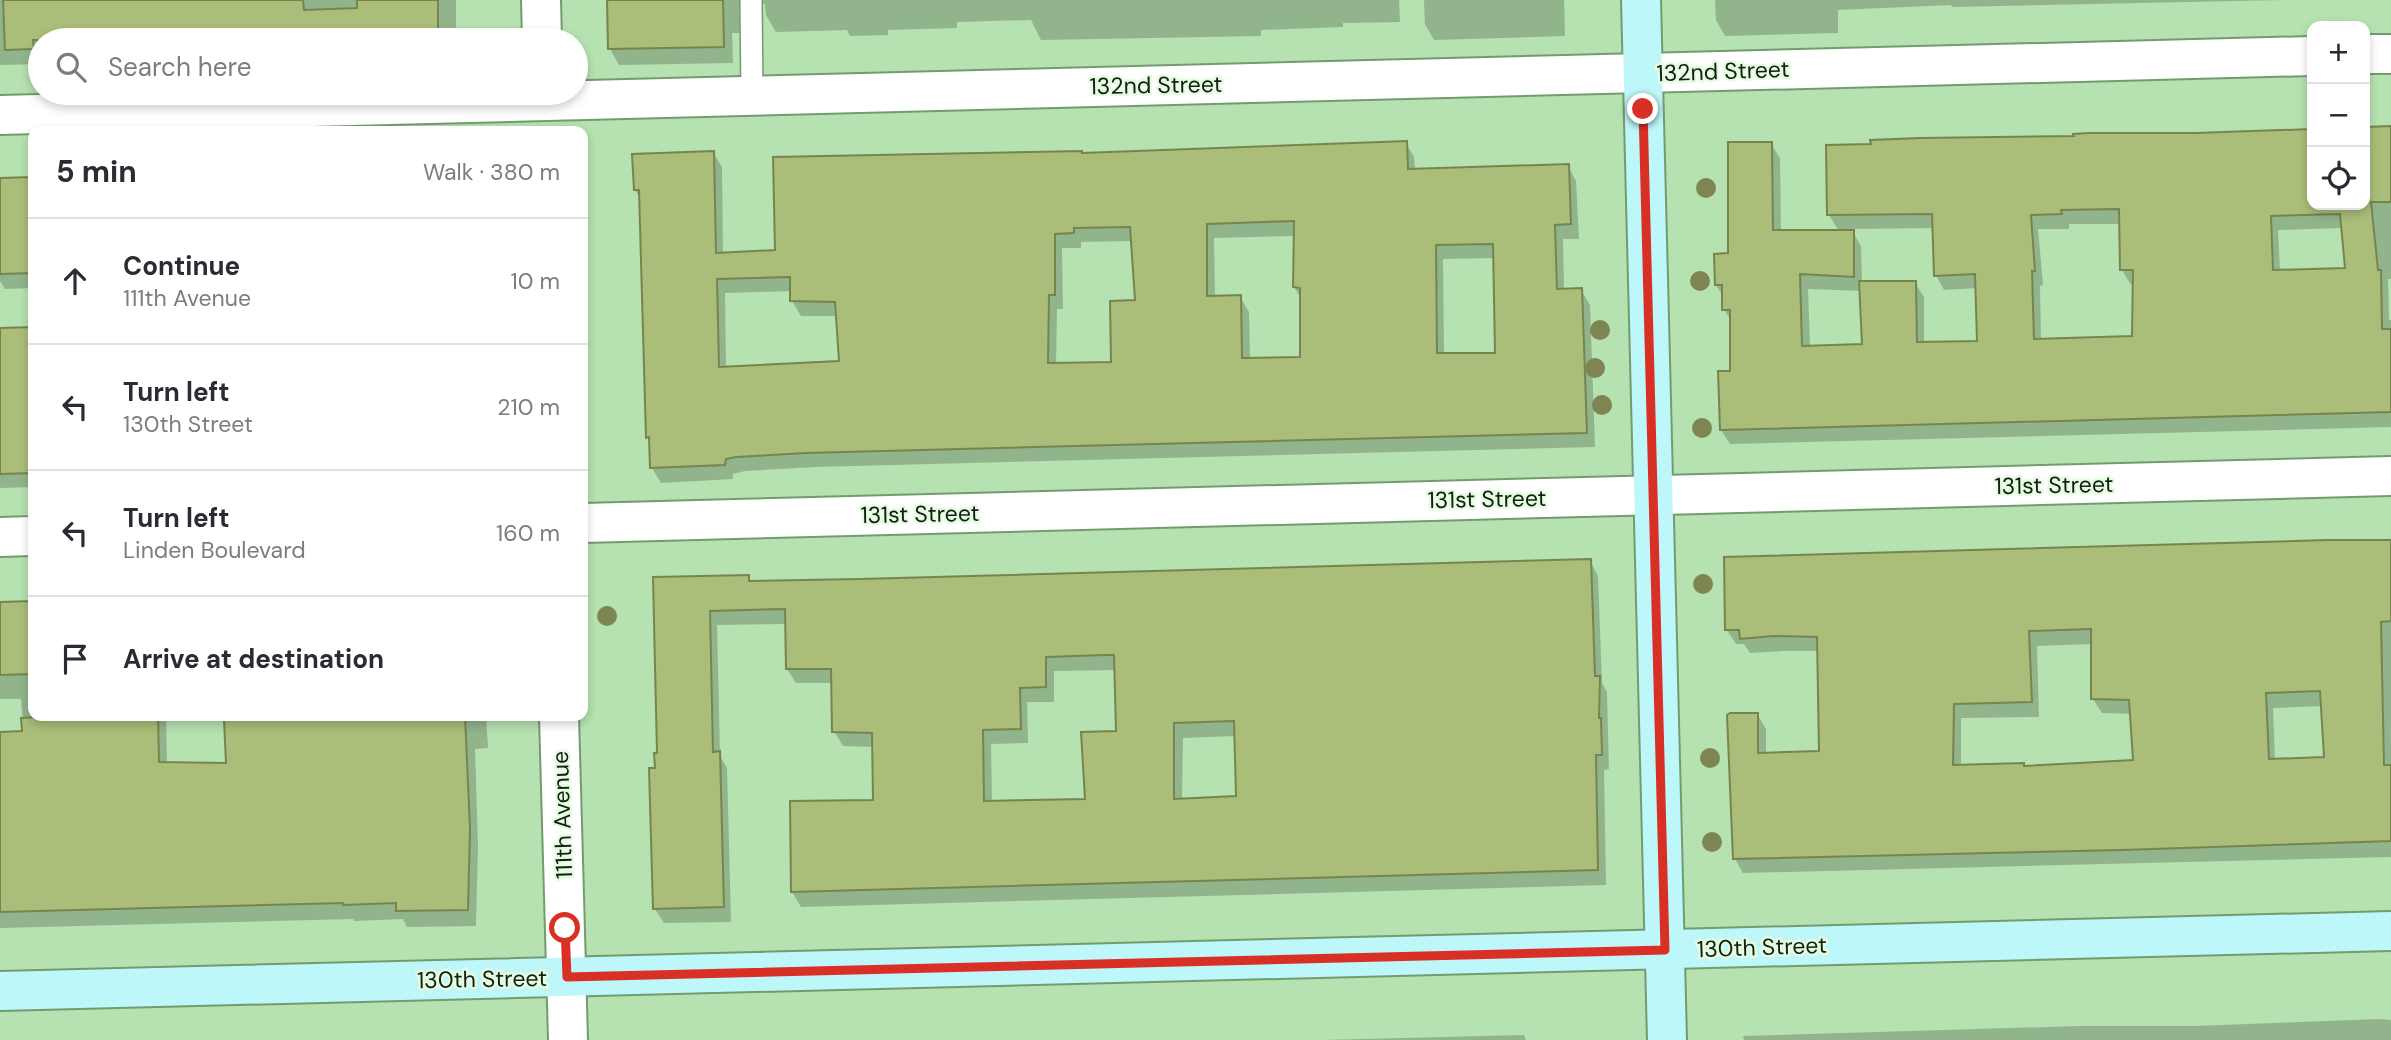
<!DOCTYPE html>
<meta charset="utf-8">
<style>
body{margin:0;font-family:"DM Sans",sans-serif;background:#f7f7f7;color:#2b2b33}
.controls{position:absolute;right:21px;top:21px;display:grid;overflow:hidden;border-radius:14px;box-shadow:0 4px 10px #0003}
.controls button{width:63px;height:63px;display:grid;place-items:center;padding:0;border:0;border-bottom:2px solid #e1e1e2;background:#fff;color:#2b2b33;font:35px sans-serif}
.stop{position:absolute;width:21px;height:21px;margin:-16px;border:5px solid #d93025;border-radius:50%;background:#fff}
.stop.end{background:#d93025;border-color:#fff;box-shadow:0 2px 7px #0008}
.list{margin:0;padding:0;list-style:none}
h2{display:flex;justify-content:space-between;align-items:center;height:91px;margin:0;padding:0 28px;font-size:30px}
h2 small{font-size:23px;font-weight:400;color:#7c7c81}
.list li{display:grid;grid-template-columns:46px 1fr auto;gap:21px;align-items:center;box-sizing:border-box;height:126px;padding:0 28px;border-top:2px solid #e1e1e2}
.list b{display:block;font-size:26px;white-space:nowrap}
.list p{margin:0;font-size:23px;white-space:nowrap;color:#7c7c81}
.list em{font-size:23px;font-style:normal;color:#7c7c81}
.icon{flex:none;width:38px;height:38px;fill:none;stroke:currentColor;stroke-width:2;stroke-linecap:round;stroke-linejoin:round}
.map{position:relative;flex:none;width:2391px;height:1040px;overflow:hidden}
.search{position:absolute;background:#fff;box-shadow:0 4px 10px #0003;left:28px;top:28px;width:560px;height:77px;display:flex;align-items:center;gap:18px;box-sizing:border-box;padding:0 24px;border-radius:38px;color:#7c7c81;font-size:26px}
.panel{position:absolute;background:#fff;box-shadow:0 4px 10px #0003;left:28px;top:126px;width:560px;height:595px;border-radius:14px}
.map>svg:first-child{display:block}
</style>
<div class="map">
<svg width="2391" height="1040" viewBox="0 0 2391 1040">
<rect width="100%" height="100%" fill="#b6e1b0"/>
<!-- shadow -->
<g fill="#0003" fill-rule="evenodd">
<path d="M0 0H456V40H40V64L0 65Z"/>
<path d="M609 0H1399L1400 22 1343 23V27L1261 30V36L1041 40 1031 20 957 22V28L888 30V35L850 36 847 30 776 32 766 15 765 4 760 3 747 33H732L733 63 619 65 610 49Z"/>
<path d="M1424 0H1564L1565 36 1434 40 1425 24Z"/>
<path d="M1715 0H2284L1952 7 1951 5 1838 10V33L1725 36 1716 20Z"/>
<path d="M2391 129V279H2388L2389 320H2391V427L1730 444 1721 430 1732 373V323L1724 309V298L1716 285 1730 255 1771 144 1780 158 1781 232 1839 231 1829 215 2195 135 2312 131V205H2365V130ZM2069 224H2121L2122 270 2131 285 2134 284 2133 338 2041 341 2040 286 2043 285 2038 229H2069ZM1934 228 1936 275 1944 290 1977 288 1979 342 1924 343V297L1915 283H1862L1861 246 1851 229ZM2343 228 2347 270 2280 272 2278 230ZM1808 289 1862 291 1864 345 1810 347Z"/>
<path d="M1406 143 1414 157 1415 170 1568 166 1576 181 1579 239H1563L1564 290H1581L1590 305 1595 447 815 467 745 471 733 474V479L661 483 652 468 651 443 648 437 641 199 635 190 713 152 722 167 723 254 776 252 1082 154ZM1295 236 1294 287 1302 300V359L1250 360 1249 312 1240 297 1215 298 1214 238ZM1133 241 1137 302 1112 364 1056 365 1057 309H1063L1062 248H1081V242ZM1495 258 1497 354H1444L1443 259ZM792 291V301L801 316H837L841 363 726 368 725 293Z"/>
<path d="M33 178V288L5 289 0 281V179Z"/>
<path d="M0 329H33V487L0 488Z"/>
<path d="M2391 542V857L1743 873 1735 859 1757 714 1766 729V755L1821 753 1819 651H1782L1750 653 1744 644H1736L1727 630ZM2093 644V699L2102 713 2132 714 2135 762 2024 767 1961 766V718L2039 717 2037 646ZM2323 706 2326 759 2275 761 2273 708Z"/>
<path d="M1590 561 1598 576 1602 683 1607 692 1609 769 1604 770 1606 885 801 907 792 892 874 801V747L843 746 834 731 833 683H796L787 669V624L717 625 720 756 727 768 731 922 664 923 655 909 658 754 655 578 748 576 752 583ZM1116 670 1118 732 1087 801 992 803 991 744 1028 743 1027 702H1054V671ZM1236 736 1238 798 1182 801 1183 738Z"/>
<path d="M33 601V716H166L167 764H228L226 716H486L488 748 475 749 478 846 476 926 407 927 403 919 354 921 353 919 0 928V829L25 749 21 699H0V602Z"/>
<path d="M2380 1019 2391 1020V1040H1744L1743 1036 2079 1026H2194Z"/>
<path d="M1524 1035 1526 1040H1322Z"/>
</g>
<!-- building -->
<g fill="#aabd79" stroke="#76854e" stroke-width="2" fill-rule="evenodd">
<path d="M3 0H303L304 10 357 8V0H438V40H33L34 49 5 50Z"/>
<path d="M607 0H723L724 47 608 49Z"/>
<path d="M2391 126V202H2371L2378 270H2381L2382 329H2391V412L1720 430 1718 371H1730V310H1722V285H1715L1714 254 1728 253V142H1772L1773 230H1854V277L1800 274 1802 346 1862 344 1859 281H1916L1917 342 1977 341 1975 274 1934 276 1932 214 1827 215 1826 145 1871 144 1870 140 1921 138 2074 136 2073 134 2090 133H2195L2312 129V205H2365V127ZM2119 209 2120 270H2133L2132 336 2034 339 2032 271H2035L2031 215 2062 214 2061 210ZM2340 214 2345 268 2273 270 2271 216Z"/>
<path d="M1407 141 1408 169 1569 164 1571 224 1555 225 1557 289 1582 288 1587 433 806 453 736 457 726 459 725 465 650 468 649 437 646 438 639 190H634L632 154 714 151 716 253 775 250 773 157 1082 151V153ZM1294 221 1293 287 1300 288V357L1242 358 1241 295 1207 296V224ZM1130 227 1135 300 1110 301 1111 362 1048 363 1049 295H1055V234L1074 233V228ZM1493 244 1495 353H1437L1436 245ZM790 277V301L835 302 839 361 719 367 717 279Z"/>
<path d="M33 177V273L0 274V178Z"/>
<path d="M33 327V473L0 474V328Z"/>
<path d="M2328 540H2391V621L2381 622 2384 765H2391V841L2122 850 1733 859 1727 715 1730 713H1758V753L1819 751 1817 637 1773 636 1740 639 1739 630H1725L1724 557ZM2091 629V699L2129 700 2133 760 2024 766V763L1953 765 1954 704 2032 702 2029 631ZM2320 691 2324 757 2269 759 2266 693Z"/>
<path d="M1591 559 1595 676H1600L1599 718H1601L1602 755H1596L1598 870 791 892 790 801 873 800 872 733 832 732 831 669H786L785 609 710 611 713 752 720 751 724 907 653 909 649 768H655L654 753H657L653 577 749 575V581L860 579ZM1104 655H1114L1116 731 1081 732 1085 799 984 801 983 730 1021 729 1020 688 1046 687V657ZM1234 721 1236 796 1174 799V723Z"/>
<path d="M33 601V674L0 675V602Z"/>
<path d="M58 716H158L159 762 226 763 224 720 295 716H465L470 828 468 910 396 911V903L343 905V903L0 912V732L22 731 21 718Z"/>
</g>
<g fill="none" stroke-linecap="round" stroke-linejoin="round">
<defs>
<path id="lane" d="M751 0 752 95"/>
<g id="street">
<path d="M541 0 542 40"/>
<path d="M2365 54H2391"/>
<path d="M0 115 2312 56"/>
<path d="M583 523 2391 476"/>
<path d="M0 537 33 536"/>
<path d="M559 716 568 1040"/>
</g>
<g id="secondary">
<path d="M1641 0 1667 1040"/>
<path d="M0 991 2391 931"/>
</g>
</defs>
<!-- lane casing -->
<use href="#lane" stroke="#739c6e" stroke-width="24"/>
<!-- street casing -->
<use href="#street" stroke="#739c6e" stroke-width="42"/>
<!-- secondary casing -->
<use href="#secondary" stroke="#739c6e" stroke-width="42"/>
<!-- lane -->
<use href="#lane" stroke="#fff" stroke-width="21"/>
<!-- street -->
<use href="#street" stroke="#fff" stroke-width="38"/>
<!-- secondary -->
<use href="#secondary" stroke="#bdf7fa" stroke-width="38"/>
</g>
<!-- trees -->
<g fill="#7f8550">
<circle cx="1706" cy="188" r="10"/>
<circle cx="1700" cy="281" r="10"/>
<circle cx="1600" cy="330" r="10"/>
<circle cx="1595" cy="368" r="10"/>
<circle cx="1602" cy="405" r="10"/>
<circle cx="1702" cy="428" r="10"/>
<circle cx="1703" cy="584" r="10"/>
<circle cx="607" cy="616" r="10"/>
<circle cx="1710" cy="758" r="10"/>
<circle cx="1712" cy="842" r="10"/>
</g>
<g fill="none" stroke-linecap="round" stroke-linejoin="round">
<!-- route -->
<path stroke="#d93025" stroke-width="9" d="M565 928 567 977 1665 950 1643 109"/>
</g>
<g text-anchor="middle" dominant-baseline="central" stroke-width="5" stroke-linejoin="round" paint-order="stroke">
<!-- street labels -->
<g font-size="23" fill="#11210f" stroke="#e6fce2">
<text transform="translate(1723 71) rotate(-2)">132nd Street</text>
<text transform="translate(1156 85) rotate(-1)">132nd Street</text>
<text transform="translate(2054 485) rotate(-1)">131st Street</text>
<text transform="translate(1487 499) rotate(-1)">131st Street</text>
<text transform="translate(920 514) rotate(-1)">131st Street</text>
<text transform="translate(562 815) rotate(-92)">111th Avenue</text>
<text transform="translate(1762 947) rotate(-2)">130th Street</text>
<text transform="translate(482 979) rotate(-1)">130th Street</text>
</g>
</g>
</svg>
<div class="controls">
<button>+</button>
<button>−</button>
<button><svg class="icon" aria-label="locate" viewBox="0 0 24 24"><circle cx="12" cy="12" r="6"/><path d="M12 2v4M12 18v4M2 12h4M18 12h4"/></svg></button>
</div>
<div class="stop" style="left:565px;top:928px"></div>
<div class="stop end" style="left:1643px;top:109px"></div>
<div class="search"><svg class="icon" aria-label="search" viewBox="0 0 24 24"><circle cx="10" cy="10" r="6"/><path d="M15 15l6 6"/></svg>Search here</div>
<section class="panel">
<h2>5 min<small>Walk · 380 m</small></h2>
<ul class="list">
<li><svg class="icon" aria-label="ahead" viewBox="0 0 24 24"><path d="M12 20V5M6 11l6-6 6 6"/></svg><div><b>Continue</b><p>111th Avenue</p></div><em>10 m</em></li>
<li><svg class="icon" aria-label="left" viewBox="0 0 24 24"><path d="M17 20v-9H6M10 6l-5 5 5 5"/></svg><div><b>Turn left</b><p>130th Street</p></div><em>210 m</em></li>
<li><svg class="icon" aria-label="left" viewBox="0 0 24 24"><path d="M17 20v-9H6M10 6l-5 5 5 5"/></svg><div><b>Turn left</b><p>Linden Boulevard</p></div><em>160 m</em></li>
<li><svg class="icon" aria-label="arrive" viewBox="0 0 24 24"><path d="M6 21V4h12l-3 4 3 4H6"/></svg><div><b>Arrive at destination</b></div></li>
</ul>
</section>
</div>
